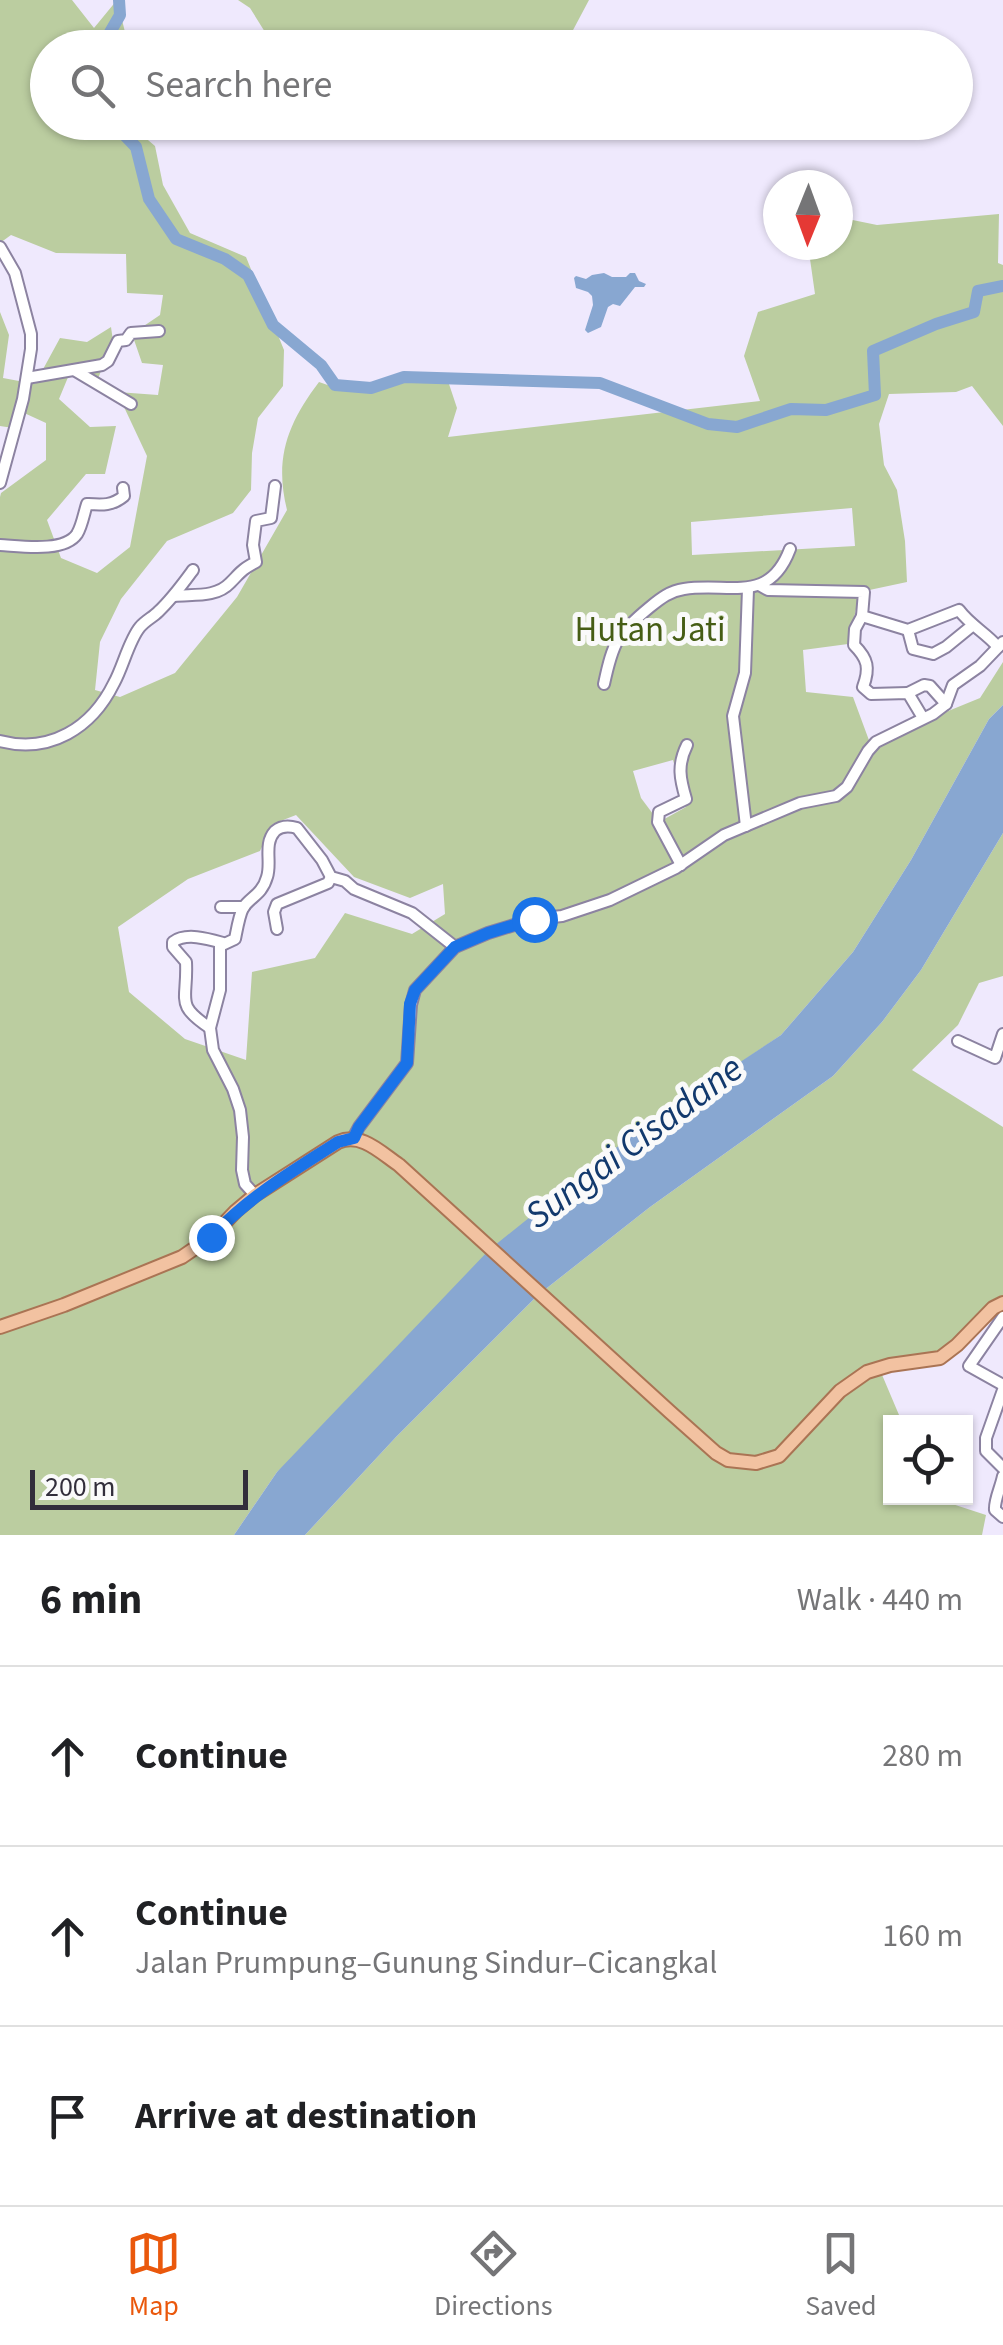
<!DOCTYPE html>
<meta charset="utf-8">
<style>
body{margin:0;font-family:"Source Sans 3",sans-serif;background:#f6f6f6;color:#202124}
.controls{position:absolute;right:30px;bottom:30px;display:grid;overflow:hidden;border-radius:0px;box-shadow:0 2px 8px #0004}
.controls button{width:90px;height:90px;display:grid;place-items:center;padding:0;border:0;border-bottom:2px solid #e0e0e0;background:#fff;color:#202124;font:50px sans-serif}
.compass{position:absolute;left:763px;top:170px;width:90px;height:90px;border-radius:50%;background:#fff;box-shadow:0 2px 8px #0004;rotate:181deg}
.scale{position:absolute;left:30px;bottom:25px;width:218px;box-sizing:border-box;padding-left:10px;border:5px solid #322e3b;border-top:0;font-size:28px;line-height:35px;white-space:nowrap;color:#322e3b;-webkit-text-stroke:8px #fafafa;paint-order:stroke}
.stop{position:absolute;width:30px;height:30px;margin:-22px;border:8px solid #1a73e8;border-radius:50%;background:#fff}
.stop.end{background:#1a73e8;border-color:#fff;box-shadow:0 2px 10px #0008}
.list{margin:0;padding:0;list-style:none}
h2{display:flex;justify-content:space-between;align-items:center;height:130px;margin:0;padding:0 40px;font-size:42px}
h2 small{font-size:32px;font-weight:400;color:#757577}
.list li{display:grid;grid-template-columns:65px 1fr auto;gap:30px;align-items:center;box-sizing:border-box;height:180px;padding:0 40px;border-top:2px solid #e0e0e0}
.list b{display:block;font-size:38px;white-space:nowrap}
.list p{margin:0;font-size:32px;white-space:nowrap;color:#757577}
.list em{font-size:32px;font-style:normal;color:#757577}
.icon{flex:none;width:55px;height:55px;fill:none;stroke:currentColor;stroke-width:2;stroke-linecap:round;stroke-linejoin:round}
.map{position:relative;flex:none;width:1003px;height:1535px;overflow:hidden}
.search{position:absolute;background:#fff;box-shadow:0 2px 8px #0004;left:30px;right:30px;top:30px;height:110px;display:flex;align-items:center;gap:25px;box-sizing:border-box;padding:0 35px;border-radius:55px;color:#757577;font-size:38px}
.sheet{height:670px;background:#fff}
nav{display:flex;justify-content:space-around;align-items:center;box-sizing:border-box;height:140px;border-top:2px solid #e0e0e0;background:#fff;font-size:28px;color:#757577}
nav a{display:grid;justify-items:center;gap:5px}
nav .on{color:#ea580c}
.map>svg:first-child{display:block}
</style>
<div class="map">
<svg width="1003" height="1535" viewBox="0 0 1003 1535">
<rect width="100%" height="100%" fill="#efe9fd"/>
<!-- green -->
<g fill="#bbcda0" fill-rule="evenodd">
<path d="M0 0H72L94 28 117 0 126 36 124 47 48 48V122L128 123 155 146 163 185 190 233 246 257 284 350 283 386 258 418 252 453 251 490 233 513 167 541 121 599 100 642 95 690 120 697 175 673 237 597 287 510C274 458 288 423 319 382L342 390 413 372 446 375 457 408 448 437 760 401 744 356 758 312 815 294 808 245H838V217L877 225 999 214 998 263 1003 265V426L972 386 956 392 889 394 879 424 884 465 897 490 905 541 907 582 860 592 848 644 803 650 806 692 853 697 870 743 980 698 1003 662V705L989 719 911 860 853 952 781 1035 737 1065 277 1472 234 1535H0V497L1 493 46 460V423L22 412 13 428 0 426V312L9 335 3 378 35 384 60 338 87 342 111 327 113 341 97 381 71 370 59 399 90 427 116 426 105 474H86L47 520 61 558 97 573 130 547 147 456 117 392 158 395 163 365 142 363 132 334 160 315 163 295 127 293 126 254 56 253 11 235 0 243ZM852 508 855 546 692 555 691 522ZM673 760 686 807 659 822 641 798 633 771ZM296 815 354 877 410 898 443 884 445 914 412 934 345 913 315 958 252 972 246 1060 185 1039 129 992 118 927 188 879 260 851 273 824Z"/>
<path d="M238 0H589L572 32 546 47 275 48 250 8Z"/>
<path d="M1003 833V976L979 983 958 1025 912 1070 1003 1127V1301L936 1355 877 1363 902 1422H890V1498H934L986 1515 982 1535H305L396 1437 538 1295 650 1207 833 1076 882 1022 921 970Z"/>
</g>
<!-- water -->
<g fill="#88a7d1">
<path d="M604 273 612 277H626L630 273H635L639 281 646 284 644 287H635L620 306 613 304 608 307 601 327 588 333 585 330 593 305 592 296 588 292 576 288 574 278 576 276 586 279 592 275Z"/>
<path d="M1003 705V833L921 970 882 1022 833 1076 650 1207 538 1295 396 1437 305 1535H234L277 1472 489 1250 642 1127 781 1035 853 952 911 860 989 719Z"/>
</g>
<g fill="none" stroke-linecap="round" stroke-linejoin="round">
<!-- river -->
<g stroke="#88a7d1" stroke-width="12">
<path d="M101 48 120 15 119 0"/>
<path d="M112 122 136 147 149 199 176 239 225 259 248 275 273 325 321 365 335 385 371 388 404 377 600 383 708 424 737 427 791 409 826 410 875 395 873 351 936 324 974 312 978 291 1003 286"/>
</g>
<defs>
<g id="minor">
<path d="M0 247 15 273 31 334V349L23 399 0 483"/>
<path d="M74 370 131 404"/>
<path d="M27 378 102 365 108 361 118 341 126 340 131 333 159 331"/>
<path d="M0 545C20 546 64 553 77 534 82 526 84 513 87 504 102 505 112 506 124 496L123 488"/>
<path d="M759 585 768 590 864 592 862 616 908 630 959 610C970 625 986 633 998 647"/>
<path d="M174 596C193 594 216 598 230 583 241 572 241 570 256 562L253 545 256 521 271 518 275 486"/>
<path d="M862 616 855 629 854 645C868 659 870 668 863 687L871 694 908 693 923 718"/>
<path d="M908 630 913 649 933 654 946 647 973 625"/>
<path d="M604 684C613 642 617 634 650 607 661 598 670 591 684 589 729 582 769 605 790 549"/>
<path d="M908 693 924 685 930 686 946 704"/>
<path d="M0 741C50 754 92 728 114 683 123 667 129 640 140 627 145 621 153 617 158 612 172 599 182 585 193 570"/>
<path d="M746 826 733 716 745 673 748 589"/>
<path d="M681 865 658 822 659 812 686 799C680 779 677 765 687 745"/>
<path d="M221 907H244"/>
<path d="M277 929 274 912 277 904 328 883 331 877"/>
<path d="M210 1028C174 1004 188 1001 186 962L173 947V942C186 932 209 939 223 943"/>
<path d="M958 1041 995 1058 1003 1034"/>
<path d="M353 1138 359 1127 407 1063 411 1005 415 990 455 947 488 933 534 919 562 916 610 900 676 868 724 835 800 803 836 796 847 787 868 751 876 742 933 714 946 704 953 685 980 666 1003 642"/>
<path d="M255 1195 245 1184 242 1170 243 1137 240 1110 233 1089 213 1050 210 1028 220 990V946L235 939C237 929 239 916 243 908 250 897 262 895 267 877 272 862 263 844 275 831 282 825 290 826 297 828L322 860 331 877 345 881 354 889 412 913 455 947"/>
<path d="M1003 1317 969 1366 1003 1385"/>
<path d="M1003 1390 986 1438V1451L1003 1468"/>
<path d="M1003 1476C1001 1487 994 1500 995 1510L1003 1517"/>
</g>
<path id="major" d="M0 1327 64 1305 182 1257 211 1237 236 1211 255 1195 338 1142C361 1132 380 1152 399 1165L670 1412 716 1453 728 1460 756 1463 779 1456 840 1391 867 1372 890 1365 940 1358 957 1345 993 1308 1003 1303"/>
</defs>
<!-- minor casing -->
<use href="#minor" stroke="#8c83a1" stroke-width="14"/>
<!-- major casing -->
<use href="#major" stroke="#aa7454" stroke-width="16"/>
<!-- minor -->
<use href="#minor" stroke="#fff" stroke-width="10"/>
<!-- major -->
<use href="#major" stroke="#f2c2a1" stroke-width="12"/>
</g>
<g fill="none" stroke-linecap="round" stroke-linejoin="round">
<!-- route -->
<path stroke="#1a73e8" stroke-width="12" d="M211 1237C250 1196 290 1173 338 1142L354 1138 359 1127 407 1063 410 1004 415 990 455 947 488 933 534 919"/>
</g>
<g text-anchor="middle" dominant-baseline="central" stroke-width="10" stroke-linejoin="round" paint-order="stroke">
<!-- park labels -->
<g font-size="35" fill="#465d15" stroke="#fafafa">
<text x="650" y="630">Hutan Jati</text>
</g>
<!-- water labels -->
<g font-size="38" font-style="italic" fill="#12396d" stroke="#fafafa">
<text transform="translate(634 1142) rotate(-37)">Sungai Cisadane</text>
</g>
</g>
</svg>
<div class="controls">
<button><svg class="icon" aria-label="locate" viewBox="0 0 24 24"><circle cx="12" cy="12" r="6"/><path d="M12 2v4M12 18v4M2 12h4M18 12h4"/></svg></button>
</div>
<svg class="compass" viewBox="-18 -18 36 36"><path d="M0-13l5 13h-10z" fill="#e53935"/><path d="M0 13l5-13h-10z" fill="#757577"/></svg>
<div class="scale">200 m</div>
<div class="stop" style="left:534px;top:919px"></div>
<div class="stop end" style="left:211px;top:1237px"></div>
<div class="search"><svg class="icon" aria-label="search" viewBox="0 0 24 24"><circle cx="10" cy="10" r="6"/><path d="M15 15l6 6"/></svg>Search here</div>
</div>
<section class="sheet">
<h2>6 min<small>Walk · 440 m</small></h2>
<ul class="list">
<li><svg class="icon" aria-label="ahead" viewBox="0 0 24 24"><path d="M12 20V5M6 11l6-6 6 6"/></svg><div><b>Continue</b></div><em>280 m</em></li>
<li><svg class="icon" aria-label="ahead" viewBox="0 0 24 24"><path d="M12 20V5M6 11l6-6 6 6"/></svg><div><b>Continue</b><p>Jalan Prumpung–Gunung Sindur–Cicangkal</p></div><em>160 m</em></li>
<li><svg class="icon" aria-label="arrive" viewBox="0 0 24 24"><path d="M6 21V4h12l-3 4 3 4H6"/></svg><div><b>Arrive at destination</b></div></li>
</ul>
</section>
<nav>
<a class="on"><svg class="icon" aria-label="map" viewBox="0 0 24 24"><path d="M3 6l6-2 6 2 6-2v14l-6 2-6-2-6 2zM9 4v14M15 6v14"/></svg>Map</a>
<a><svg class="icon" aria-label="directions" viewBox="0 0 24 24"><path d="M12 3l9 9-9 9-9-9zM9 14v-3h6M13 9l2 2-2 2"/></svg>Directions</a>
<a><svg class="icon" aria-label="saved" viewBox="0 0 24 24"><path d="M7 4h10v16l-5-4-5 4z"/></svg>Saved</a>
</nav>
